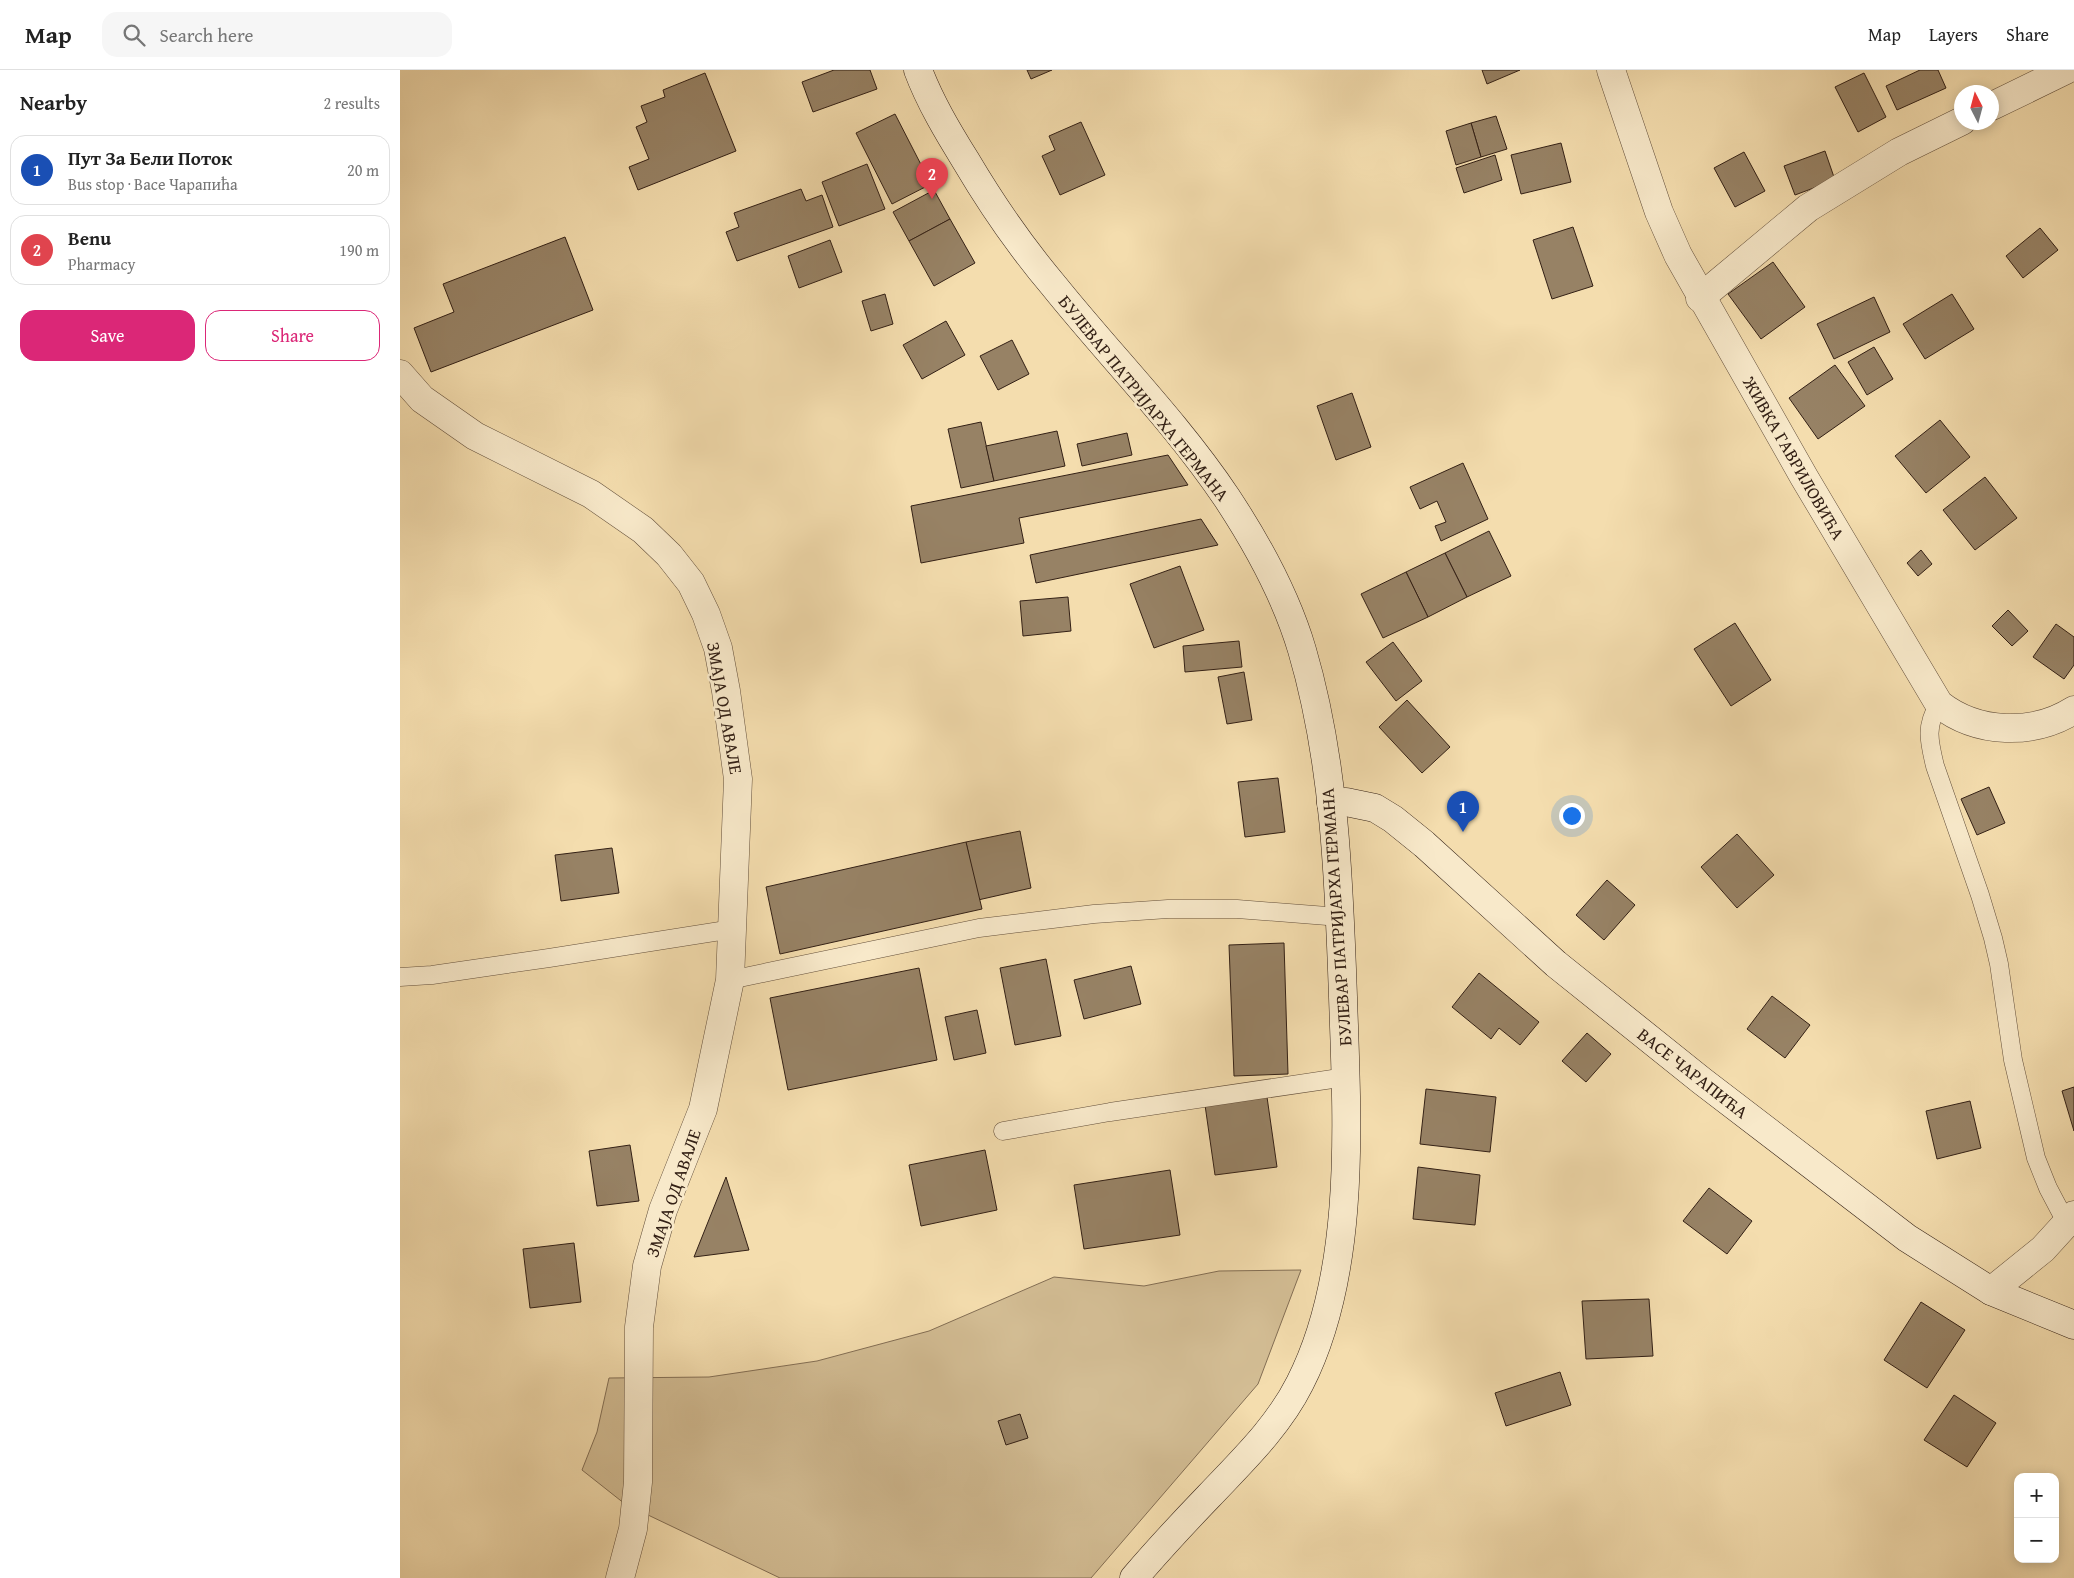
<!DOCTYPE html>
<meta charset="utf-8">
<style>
body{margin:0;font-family:"Gentium Book Plus",serif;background:#f6f6f6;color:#222}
.controls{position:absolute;right:15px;bottom:15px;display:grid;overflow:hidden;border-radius:10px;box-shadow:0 2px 12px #0003}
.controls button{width:45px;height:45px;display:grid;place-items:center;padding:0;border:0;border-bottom:1px solid #e0e0e0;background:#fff;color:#222;font:25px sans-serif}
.compass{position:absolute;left:1554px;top:15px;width:45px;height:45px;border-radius:50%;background:#fff;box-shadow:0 2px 12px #0003;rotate:354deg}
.you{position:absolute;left:1171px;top:745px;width:18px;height:18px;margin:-12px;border:4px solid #fff;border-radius:50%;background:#1a73e8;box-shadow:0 0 0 8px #1a73e833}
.badge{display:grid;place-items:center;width:32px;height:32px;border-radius:50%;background:#db2777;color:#fff;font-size:16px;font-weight:700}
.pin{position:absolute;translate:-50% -41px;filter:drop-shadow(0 1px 2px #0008)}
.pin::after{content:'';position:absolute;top:26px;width:18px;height:15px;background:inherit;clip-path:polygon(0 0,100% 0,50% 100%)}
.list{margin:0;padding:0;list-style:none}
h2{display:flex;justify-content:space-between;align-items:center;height:65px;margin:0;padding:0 20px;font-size:21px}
h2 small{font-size:16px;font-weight:400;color:#767676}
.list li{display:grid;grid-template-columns:32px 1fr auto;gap:15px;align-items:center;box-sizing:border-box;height:70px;margin:0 10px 10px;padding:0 10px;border:1px solid #e0e0e0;border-radius:15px}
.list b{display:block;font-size:19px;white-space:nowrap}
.list p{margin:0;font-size:16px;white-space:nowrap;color:#767676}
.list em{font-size:16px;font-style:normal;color:#767676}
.actions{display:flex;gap:10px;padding:15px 20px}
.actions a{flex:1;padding:11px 0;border:1px solid #db2777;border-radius:15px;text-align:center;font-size:18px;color:#db2777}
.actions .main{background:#db2777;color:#fff}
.icon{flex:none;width:28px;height:28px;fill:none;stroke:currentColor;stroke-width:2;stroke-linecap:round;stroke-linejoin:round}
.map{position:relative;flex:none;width:1674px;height:1508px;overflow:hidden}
header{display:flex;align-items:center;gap:30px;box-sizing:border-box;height:70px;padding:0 25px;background:#fff;border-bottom:1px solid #e0e0e0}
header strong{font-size:24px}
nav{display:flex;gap:28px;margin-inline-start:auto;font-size:18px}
.search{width:350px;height:45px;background:#f6f6f6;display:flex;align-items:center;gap:12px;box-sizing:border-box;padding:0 18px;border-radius:15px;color:#767676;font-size:19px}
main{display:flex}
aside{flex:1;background:#fff}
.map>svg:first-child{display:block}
</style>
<header>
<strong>Map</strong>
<div class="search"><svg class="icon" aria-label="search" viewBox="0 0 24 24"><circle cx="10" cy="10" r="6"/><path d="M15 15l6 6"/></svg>Search here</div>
<nav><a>Map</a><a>Layers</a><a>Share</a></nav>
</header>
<main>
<aside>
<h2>Nearby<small>2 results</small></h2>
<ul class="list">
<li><span class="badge" style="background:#1a4fb4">1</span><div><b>Пут За Бели Поток</b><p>Bus stop · Васе Чарапића</p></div><em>20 m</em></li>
<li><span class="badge" style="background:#e0444e">2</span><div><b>Benu</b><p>Pharmacy</p></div><em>190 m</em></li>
</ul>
<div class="actions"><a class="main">Save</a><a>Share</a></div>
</aside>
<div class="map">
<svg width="1674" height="1508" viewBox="0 0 1674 1508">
<rect width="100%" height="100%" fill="#f4ddae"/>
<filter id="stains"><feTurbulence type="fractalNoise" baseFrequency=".004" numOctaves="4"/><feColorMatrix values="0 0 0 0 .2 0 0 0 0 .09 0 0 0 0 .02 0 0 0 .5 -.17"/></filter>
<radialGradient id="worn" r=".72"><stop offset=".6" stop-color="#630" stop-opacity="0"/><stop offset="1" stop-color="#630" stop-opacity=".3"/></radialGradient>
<!-- green -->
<path fill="#d3bd94" stroke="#836e54" d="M901 1200 858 1314 691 1508H380L225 1434 182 1400 197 1362 209 1308 309 1307 417 1291 529 1261 654 1207 744 1216 819 1201Z"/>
<!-- building -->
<g fill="#978265" stroke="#332015">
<path d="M434 0H470L477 19 413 42 402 12Z"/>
<path d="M627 0H652L631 9Z"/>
<path d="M1082 0H1120L1087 14Z"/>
<path d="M1520 0H1538L1546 18 1497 40 1486 16Z"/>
<path d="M305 3 336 81 238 120 229 97 249 89 236 57 247 52 241 36 265 27 263 20Z"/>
<path d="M1464 3 1486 47 1458 62 1435 17Z"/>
<path d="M495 44 531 114 492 134 456 63Z"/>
<path d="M1096 46 1107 79 1081 87 1071 53Z"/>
<path d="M681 52 705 105 660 125 642 86 655 80 649 66Z"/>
<path d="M1071 53 1081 87 1056 95 1046 61Z"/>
<path d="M1161 73 1171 112 1121 124 1111 85Z"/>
<path d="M1425 81 1435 110 1395 125 1384 96Z"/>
<path d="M1344 82 1365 121 1335 137 1314 98Z"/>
<path d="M1095 85 1102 110 1064 123 1056 98Z"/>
<path d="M467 94 485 139 439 156 422 112Z"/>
<path d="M401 119 406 131 422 125 433 157 337 191 326 162 339 157 334 143Z"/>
<path d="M534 120 550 149 509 171 493 142Z"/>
<path d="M550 149 575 193 534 216 509 171Z"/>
<path d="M1173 157 1193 216 1152 229 1133 170Z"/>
<path d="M1640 158 1658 180 1623 208 1606 186Z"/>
<path d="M165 167 193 240 31 302 14 258 54 242 43 214Z"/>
<path d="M430 170 442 202 399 218 388 186Z"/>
<path d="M1373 192 1405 237 1361 269 1328 224Z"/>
<path d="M485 224 493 254 471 261 462 231Z"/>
<path d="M1552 224 1574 259 1525 289 1503 254Z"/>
<path d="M1474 227 1490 262 1434 289 1417 254Z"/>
<path d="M546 251 565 285 522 309 503 275Z"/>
<path d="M612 270 629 304 598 320 580 286Z"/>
<path d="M1474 277 1493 309 1467 325 1448 292Z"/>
<path d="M1435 295 1465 336 1418 369 1389 328Z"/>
<path d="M952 323 971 377 936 390 917 336Z"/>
<path d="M1540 350 1570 387 1526 423 1495 386Z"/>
<path d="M581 352 594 411 561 418 548 359Z"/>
<path d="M657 361 665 396 594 411 586 376Z"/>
<path d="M727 363 732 385 682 396 677 374Z"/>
<path d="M768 385 788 415 619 448 624 473 521 493 511 436Z"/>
<path d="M1063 393 1088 449 1041 471 1035 456 1046 452 1037 431 1020 439 1010 417Z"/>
<path d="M1585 407 1617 448 1575 480 1543 440Z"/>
<path d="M801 449 818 475 636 513 630 485Z"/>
<path d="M1089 461 1111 506 1067 527 1045 483Z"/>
<path d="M1521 480 1532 494 1518 506 1507 493Z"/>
<path d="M1045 483 1067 527 1028 547 1006 502Z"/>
<path d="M780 496 804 560 754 578 730 514Z"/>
<path d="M1006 502 1028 547 983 568 961 524Z"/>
<path d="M668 527 671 561 623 566 620 531Z"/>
<path d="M1608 540 1628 561 1612 576 1592 556Z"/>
<path d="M1335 553 1371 610 1331 636 1294 579Z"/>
<path d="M1656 554 1674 567V595L1664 609 1633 587Z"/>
<path d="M839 571 842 597 785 602 783 576Z"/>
<path d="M993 572 1022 611 996 631 966 592Z"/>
<path d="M844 602 852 650 827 654 818 607Z"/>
<path d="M1007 630 1050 677 1022 703 979 657Z"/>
<path d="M878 708 885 762 845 767 838 712Z"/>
<path d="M1589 717 1605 753 1577 765 1561 729Z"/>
<path d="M620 761 631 818 578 830 566 772Z"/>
<path d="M1337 764 1374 805 1337 838 1301 797Z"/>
<path d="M566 772 582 839 380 884 366 817Z"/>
<path d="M212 778 219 823 161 831 155 785Z"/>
<path d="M1207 810 1235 835 1204 870 1176 845Z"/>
<path d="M884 873 888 1004 834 1006 829 875Z"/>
<path d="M646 889 661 966 615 975 600 898Z"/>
<path d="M731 896 741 934 684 949 674 910Z"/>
<path d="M519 898 537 990 388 1020 370 928Z"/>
<path d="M1079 903 1139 952 1120 975 1099 958 1091 969 1052 937Z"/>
<path d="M1372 926 1410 955 1385 988 1347 959Z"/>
<path d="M577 940 586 983 554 990 545 947Z"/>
<path d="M1187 963 1211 984 1186 1012 1162 991Z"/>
<path d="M1674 1017V1061L1662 1021Z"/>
<path d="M1026 1019 1096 1027 1090 1082 1020 1074Z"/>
<path d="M867 1027 877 1097 815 1105 805 1035Z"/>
<path d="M1570 1031 1581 1078 1537 1089 1526 1041Z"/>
<path d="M230 1075 239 1131 197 1136 189 1081Z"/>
<path d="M585 1080 597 1140 521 1156 509 1095Z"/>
<path d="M1018 1097 1080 1105 1075 1155 1013 1149Z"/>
<path d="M770 1100 780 1165 684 1179 674 1115Z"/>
<path d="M326 1107 349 1180 294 1187Z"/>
<path d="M1309 1118 1352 1151 1327 1184 1283 1151Z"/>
<path d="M174 1173 181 1232 130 1238 123 1179Z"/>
<path d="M1249 1229 1253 1286 1186 1289 1182 1231Z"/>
<path d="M1521 1232 1565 1260 1527 1318 1484 1290Z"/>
<path d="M1160 1302 1171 1335 1106 1356 1095 1323Z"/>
<path d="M1554 1325 1596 1353 1567 1397 1524 1370Z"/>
<path d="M620 1344 628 1368 606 1375 598 1351Z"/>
</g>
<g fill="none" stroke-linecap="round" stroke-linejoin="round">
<defs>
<g id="lane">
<path d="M1539 634C1525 656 1529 671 1535 696L1580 825 1593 868 1599 894 1613 990 1636 1088 1648 1118 1667 1154"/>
<path d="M0 907 32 905 149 888 333 859"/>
<path d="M330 910 579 858 694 844 768 839H837L940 847"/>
<path d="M603 1061 710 1042 946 1007"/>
</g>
<g id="street">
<path d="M1211 0 1259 142 1278 185 1404 407 1539 634C1577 664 1633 666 1674 640"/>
<path d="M1592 36 1666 0"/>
<path d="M1300 228 1408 138 1499 82 1562 51"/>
<path d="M0 304 22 329 75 366 191 424 243 460 269 485 291 513 306 544 318 578 326 621 338 709 330 910 303 1039 263 1140 247 1196 239 1257 238 1412 233 1459 220 1508"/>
<path d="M1591 1221 1643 1179 1674 1145"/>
</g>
<g id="secondary">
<path d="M518 0C530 32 548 62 566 91 592 135 621 177 654 216 711 287 776 352 827 428 858 475 886 526 902 580 935 692 939 811 943 927 947 1050 957 1201 900 1313 878 1357 842 1391 809 1426 783 1453 758 1480 734 1508"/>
<path d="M931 733 946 732 975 738 993 749 1024 774 1156 894 1302 1011 1507 1168 1591 1221 1674 1255"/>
</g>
</defs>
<!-- lane casing -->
<use href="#lane" stroke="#634f3b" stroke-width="19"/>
<!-- street casing -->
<use href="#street" stroke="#634f3b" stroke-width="29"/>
<!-- secondary casing -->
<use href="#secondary" stroke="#332015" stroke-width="29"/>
<!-- lane -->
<use href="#lane" stroke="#f8e9ca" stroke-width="18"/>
<!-- street -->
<use href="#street" stroke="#f8e9ca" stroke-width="28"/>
<!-- secondary -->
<use href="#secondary" stroke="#f8e9ca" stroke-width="28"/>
</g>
<g text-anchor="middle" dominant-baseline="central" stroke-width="5" stroke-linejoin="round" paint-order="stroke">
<!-- street labels -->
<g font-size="18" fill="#332015" stroke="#f8e9ca">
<text transform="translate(744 328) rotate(51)">БУЛЕВАР ПАТРИЈАРХА ГЕРМАНА</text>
<text transform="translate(1394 388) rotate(60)">ЖИВКА ГАВРИЛОВИЋА</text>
<text transform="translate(325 638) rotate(80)">ЗМАЈА ОД АВАЛЕ</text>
<text transform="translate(936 847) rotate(-94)">БУЛЕВАР ПАТРИЈАРХА ГЕРМАНА</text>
<text transform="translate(1293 1003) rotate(38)">ВАСЕ ЧАРАПИЋА</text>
<text transform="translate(273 1123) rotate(-71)">ЗМАЈА ОД АВАЛЕ</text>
</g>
</g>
<rect width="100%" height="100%" filter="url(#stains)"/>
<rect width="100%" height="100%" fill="url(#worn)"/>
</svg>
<div class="controls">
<button>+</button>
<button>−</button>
</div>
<svg class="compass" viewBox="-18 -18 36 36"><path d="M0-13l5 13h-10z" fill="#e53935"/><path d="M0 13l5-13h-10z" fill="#767676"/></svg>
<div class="you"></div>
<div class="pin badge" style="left:1063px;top:762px;background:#1a4fb4">1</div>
<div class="pin badge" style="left:532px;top:129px;background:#e0444e">2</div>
</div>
</main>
